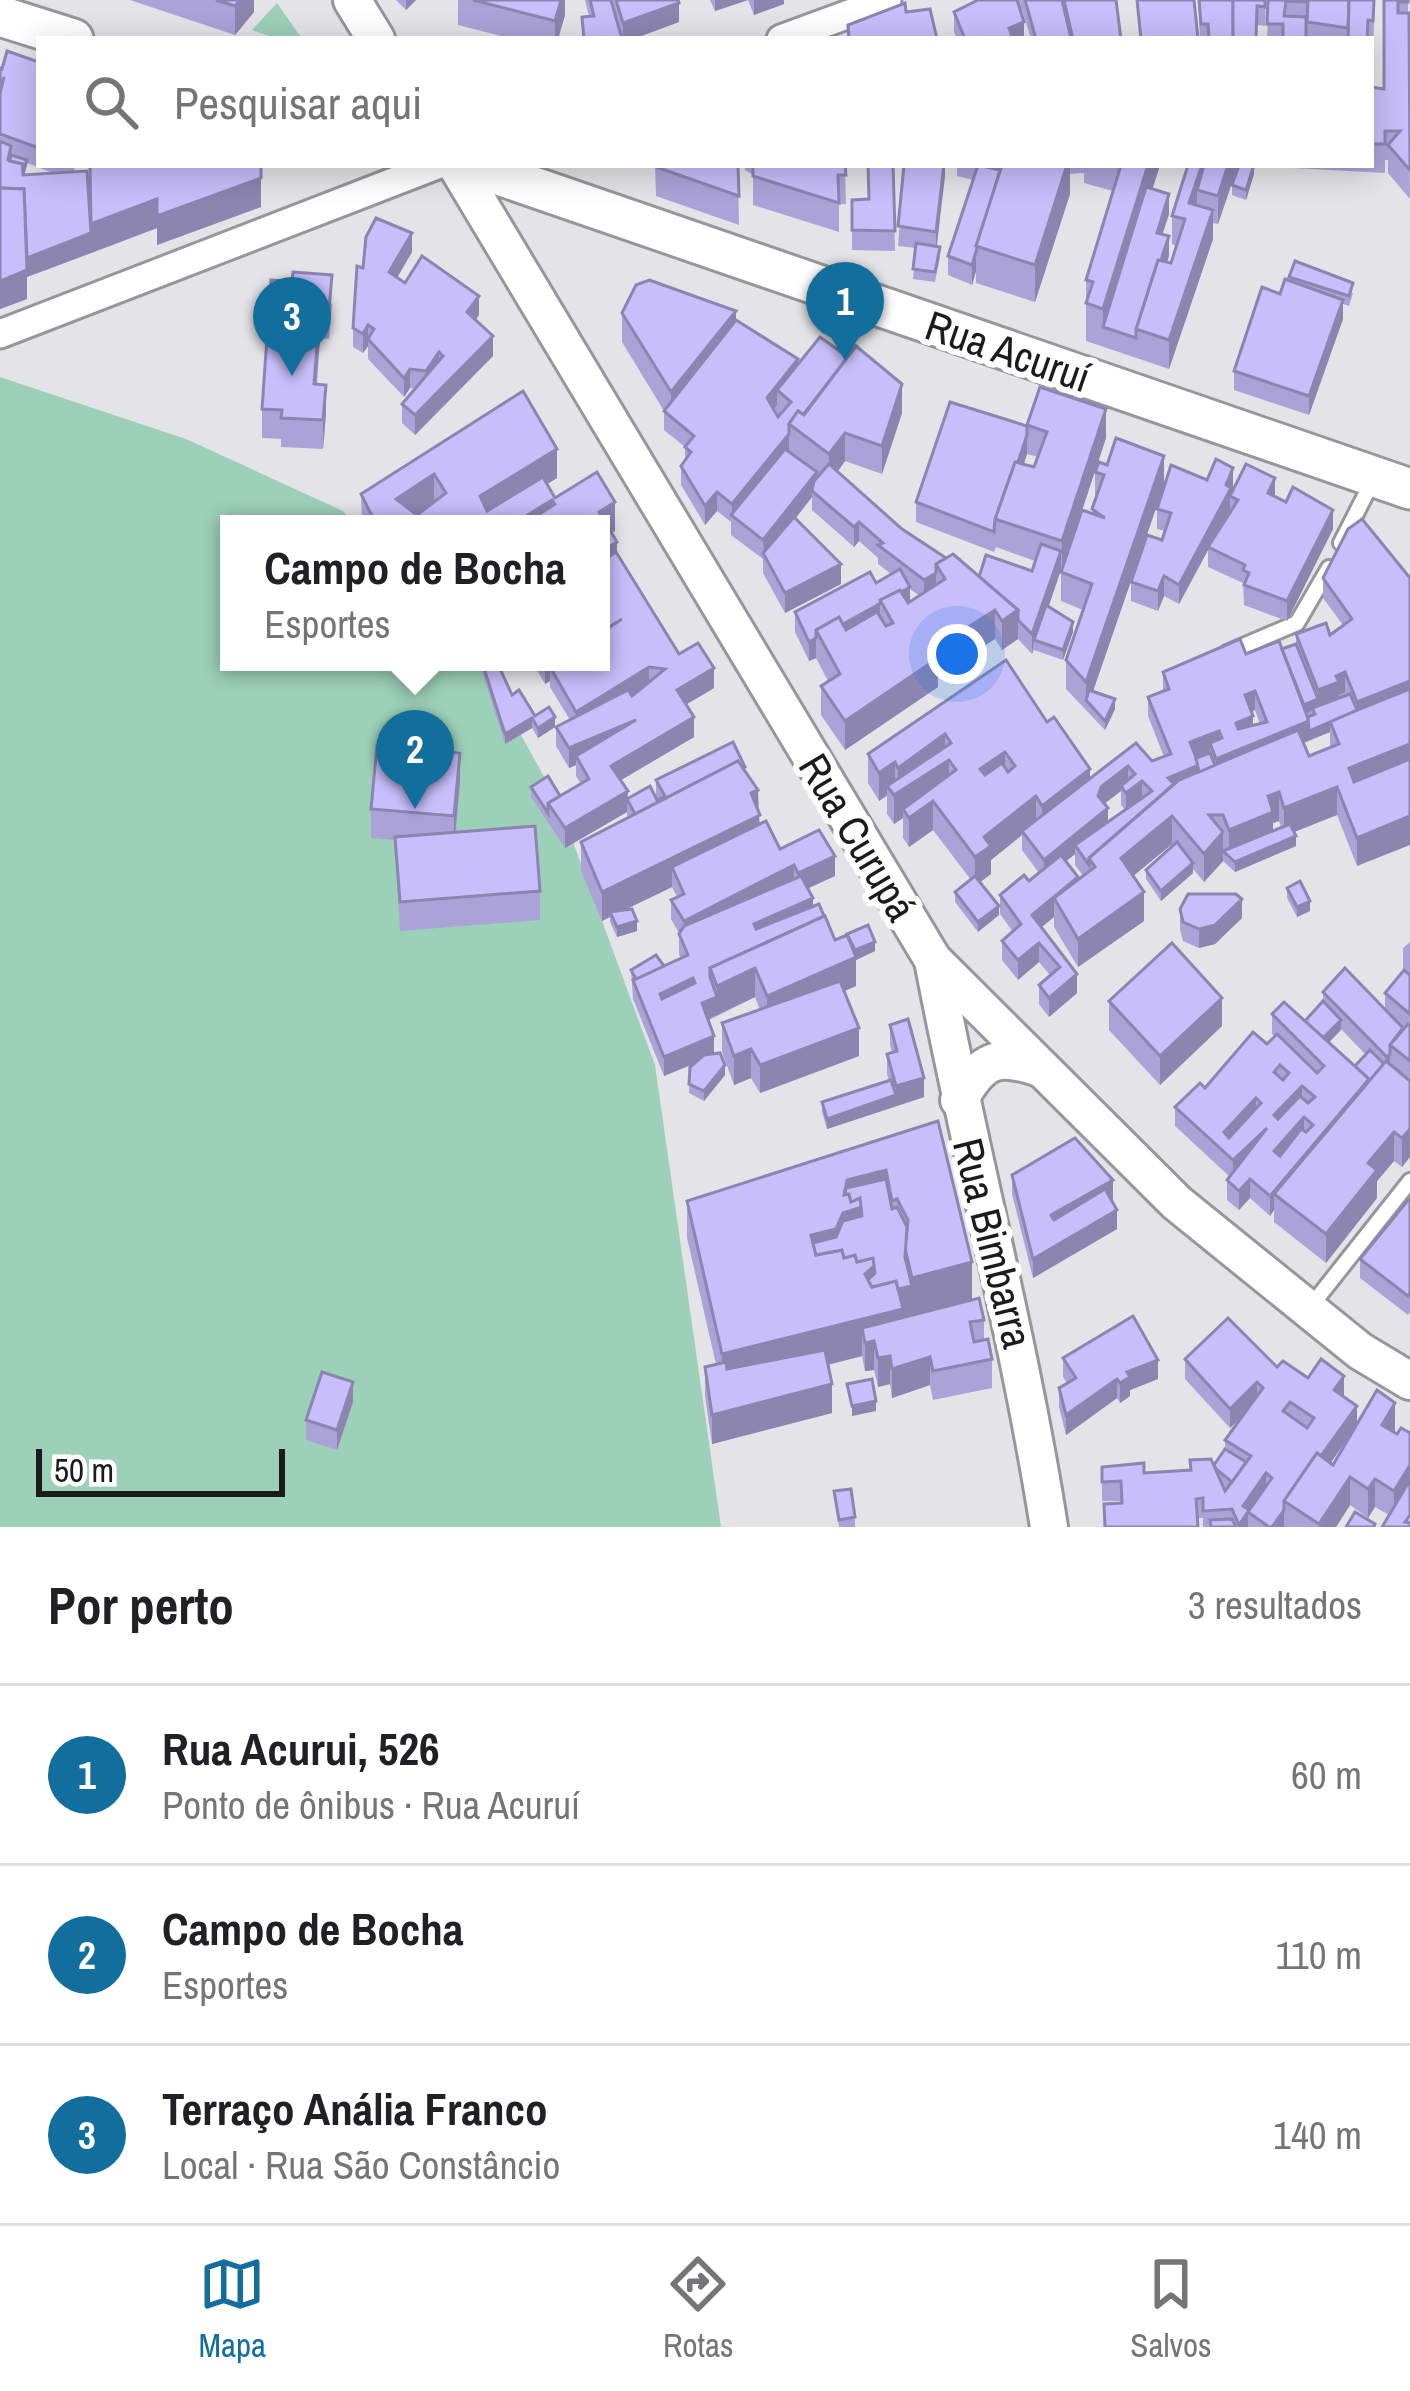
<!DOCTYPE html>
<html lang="pt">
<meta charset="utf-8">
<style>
body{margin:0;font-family:"Archivo Narrow",sans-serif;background:#f6f6f6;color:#202124}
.scale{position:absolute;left:36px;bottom:30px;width:249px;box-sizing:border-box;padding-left:12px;border:6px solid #1b1b1c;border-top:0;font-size:33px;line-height:42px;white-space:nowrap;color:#1b1b1c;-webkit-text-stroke:9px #fff;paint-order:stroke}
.you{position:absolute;left:957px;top:654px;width:42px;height:42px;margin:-30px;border:9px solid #fff;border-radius:50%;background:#1a73e8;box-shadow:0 0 0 18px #1a73e833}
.badge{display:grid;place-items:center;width:78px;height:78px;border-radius:50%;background:#126e9d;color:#fff;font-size:39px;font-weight:700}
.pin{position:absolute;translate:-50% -99px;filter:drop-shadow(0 3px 6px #0008)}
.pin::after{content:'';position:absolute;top:63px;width:42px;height:36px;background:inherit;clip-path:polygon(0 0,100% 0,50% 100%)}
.popup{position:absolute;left:220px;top:515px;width:390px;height:156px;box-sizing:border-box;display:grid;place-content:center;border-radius:0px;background:#fff;filter:drop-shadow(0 3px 9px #0005);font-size:39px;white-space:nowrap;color:#757577}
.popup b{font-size:45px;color:#202124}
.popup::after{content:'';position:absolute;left:50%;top:100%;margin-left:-24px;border:24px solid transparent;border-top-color:#fff}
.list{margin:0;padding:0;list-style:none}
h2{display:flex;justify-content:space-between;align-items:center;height:156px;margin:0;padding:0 48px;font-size:51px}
h2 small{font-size:39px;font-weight:400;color:#757577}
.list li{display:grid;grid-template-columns:78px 1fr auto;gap:36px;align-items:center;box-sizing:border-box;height:180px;padding:0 48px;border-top:3px solid #e0e0e0}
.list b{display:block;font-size:45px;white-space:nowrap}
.list p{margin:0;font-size:39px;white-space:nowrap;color:#757577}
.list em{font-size:39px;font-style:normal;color:#757577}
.icon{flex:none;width:66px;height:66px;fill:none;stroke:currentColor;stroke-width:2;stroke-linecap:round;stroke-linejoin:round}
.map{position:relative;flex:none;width:1410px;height:1527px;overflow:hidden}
.search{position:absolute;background:#fff;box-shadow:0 6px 30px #0003;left:36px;right:36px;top:36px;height:132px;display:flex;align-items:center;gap:30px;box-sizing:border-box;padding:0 42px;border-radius:0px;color:#757577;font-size:45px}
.sheet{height:696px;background:#fff}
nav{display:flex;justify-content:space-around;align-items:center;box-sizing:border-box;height:168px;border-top:3px solid #e0e0e0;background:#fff;font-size:33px;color:#757577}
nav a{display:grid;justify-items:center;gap:6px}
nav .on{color:#126e9d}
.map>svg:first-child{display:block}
</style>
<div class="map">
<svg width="1410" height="1527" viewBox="0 0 1410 1527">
<rect width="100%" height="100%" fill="#e4e4e8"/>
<!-- green -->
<g fill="#9cd0b8">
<path d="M277 3 302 39H277L252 30Z"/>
<path d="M0 377 186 439 343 511 355 524H229V662H481L559 804 655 1065 721 1527H0Z"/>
</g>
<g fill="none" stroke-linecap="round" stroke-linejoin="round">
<defs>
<g id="service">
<path d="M1341 543 1372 482"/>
<path d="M1227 653 1297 623 1329 568"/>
<path d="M1311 1306 1410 1181"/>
</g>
<g id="minor">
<path d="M781 39 887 0"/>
<path d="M0 334 437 165"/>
</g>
<g id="tertiary">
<path d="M352 0 376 39"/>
<path d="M456 165 933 960 1177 1203 1360 1351 1410 1381"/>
<path d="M933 960C969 1150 1019 1336 1049 1527"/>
<path d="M959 1100C983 1058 997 1053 1042 1069"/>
</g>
<g id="secondary">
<path d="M0 16 73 39"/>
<path d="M470 165 1410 489"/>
</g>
</defs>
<!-- service casing -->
<use href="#service" stroke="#97969a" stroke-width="20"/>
<!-- minor casing -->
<use href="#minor" stroke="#97969a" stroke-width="33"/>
<!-- tertiary casing -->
<use href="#tertiary" stroke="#97969a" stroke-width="42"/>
<!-- secondary casing -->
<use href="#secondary" stroke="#97969a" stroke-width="45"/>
<!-- service -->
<use href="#service" stroke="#fff" stroke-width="14"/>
<!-- minor -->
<use href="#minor" stroke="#fff" stroke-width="27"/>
<!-- tertiary -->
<use href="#tertiary" stroke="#fff" stroke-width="36"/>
<!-- secondary -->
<use href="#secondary" stroke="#fff" stroke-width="39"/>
</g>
<!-- wall -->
<g fill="#aba3d8" fill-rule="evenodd">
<path d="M130 0H254V12L235 35Z"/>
<path d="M396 0H416L406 10Z"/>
<path d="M458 0H565V15L558 39H513L458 25Z"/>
<path d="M585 0H678L679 22 633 39H583L582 17 589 16Z"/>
<path d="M710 0H784V4L754 15 748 0 715 11Z"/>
<path d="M978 0H1116L1121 39H1031L1022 10 1020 11 1024 39H957L954 32V12Z"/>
<path d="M1198 0H1266L1265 26 1257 25V39H1200Z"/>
<path d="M1268 0H1375L1373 50 1371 49V39H1307V30L1306 39H1267Z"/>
<path d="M1384 0H1408L1410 199 1388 173V160H1385V173L1254 166V174L1246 200 1232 195V185L1239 165H1371V87L1384 89Z"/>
<path d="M39 62V165H75L74 172 91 230 261 207 157 245V228L91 253V249V253L27 277V299L0 309V68ZM27 163 53 173 25 174Z"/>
<path d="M655 165H738L739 225 656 196Z"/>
<path d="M745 165H845L846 204H839V232L753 205V175L745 170Z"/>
<path d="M851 165H1160L1152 189 1169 214 1162 234 1169 256 1167 262 1171 263 1177 246 1172 244V216L1188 165H1238L1218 224 1213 223V239L1169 369 1086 341V280L1113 191 1084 183V173L1070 174V194L1035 302 976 283V271L972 285 948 275V256L973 180 957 176V167H945L937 246 940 257 935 282 913 279 916 248 898 246 904 166 893 165 895 251 852 250V200L868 199 867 167H851Z"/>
<path d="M412 252 397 278 405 283 479 315 476 320 493 356 415 435 402 423V404L415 389 410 388 404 397 368 359V346L363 353 353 347V328L363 268Z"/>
<path d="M1289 277 1353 293 1349 306 1343 304V319L1309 415 1234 390V371L1289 281Z"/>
<path d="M271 280 332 304 329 339 320 338 317 384 326 413 323 449 281 447V439L262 438V409Z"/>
<path d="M622 313 736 320 798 363 902 413 882 474 845 461 838 471 902 529 946 558 979 577 1032 571 1035 561 996 547 994 552 916 522V502L1027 426 1106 438 1077 526 1092 514 1095 500V472L1164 485 1093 691 1115 709 1105 730 1066 689V660L1083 610 1061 601V569L1048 607 1073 632 1063 660 1034 650 1032 654 1018 639 1002 650 995 639 938 675V687L845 750 821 715V686L828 681 816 658 809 661 795 632V612L876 583 891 574 878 564V558L859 541 854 547 812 510V497L796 518 841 584 785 613 763 573V559L731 535V522L717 511 705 525 681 485V466L685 460V447L664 430V411L622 342ZM1027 454 1038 457 1034 467 1024 464ZM910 589 920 596 910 602Z"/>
<path d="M523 391 557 478 547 484 555 498 615 531 612 533 617 553 679 654 714 688 686 704 694 737 621 780 628 798 656 799V780L745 771 758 810 760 824 780 849 835 876 808 888 813 907 835 940 875 951 856 960V986L844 991 859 1056 760 1093 751 1078 734 1085 722 1052V1023L760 1010 755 997 709 1020 714 1054 725 1075 704 1101 689 1093 690 1067 694 1064 664 1076 633 999 631 970 664 966 681 958 679 954V933L671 919V900L677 897 672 887 624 910 637 931 617 937 610 922V917L602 921 581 871V842L627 819V812L565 848 531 797V787L560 796 581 784 576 776V765L569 768 556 746V727L570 720 550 687V681L545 684 532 662H601V524H362L361 494Z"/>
<path d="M1207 480 1233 488 1275 496 1333 529 1287 621 1244 605 1243 583 1208 567V550L1179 604 1164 596 1158 611 1131 601V582L1162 540 1165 531 1157 529V509Z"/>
<path d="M1362 519 1357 866 1337 815 1294 832 1296 846 1235 872 1223 861 1204 882 1193 869V873L1161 901 1146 879V870L1173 846 1172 844 1133 876 1144 921 1078 967 1054 927V917L1041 927 1077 993 1049 1017 1039 1004V985L1050 975 1039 962 1018 980 1002 960V941L1013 932 1000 914V895L1029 881 1039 873 1022 850V835L991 860V874L980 882 999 915 978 932 955 902V892L971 880 933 830 909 847 903 838V818L894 824 887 814V796L879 801 868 783V754L1006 660 1047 722 1090 778 1136 743 1152 761 1164 757 1148 716V697L1163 691V672L1246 654 1282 649 1296 644V634L1330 635 1343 625 1323 598V578ZM1255 710 1260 724 1253 725 1252 712ZM1330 732V747L1309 756 1304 743ZM1121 791V805L1125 810 1108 822 1104 804ZM1279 821 1281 827 1273 830V823ZM1075 854V865L1083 876 1078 880 1066 861Z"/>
<path d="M479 662H497L512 695 535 716 555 727 538 738 532 728 505 744Z"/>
<path d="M460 781 456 832 540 891V920L400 931 395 840 371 838V809Z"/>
<path d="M1287 888 1310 911 1297 917 1287 898Z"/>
<path d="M1180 909 1242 918 1215 944 1199 948 1183 941 1180 929Z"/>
<path d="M1410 942V1157L1402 1167 1394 1161 1377 1181V1198L1326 1263 1274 1222V1210L1270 1216 1250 1198 1239 1210 1227 1200V1180L1230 1177 1175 1126V1107L1267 1044 1275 1036 1272 1034V1014L1305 1021 1323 1001V992L1385 1009V993L1403 972V948ZM1341 1029 1366 1055 1355 1066 1328 1042Z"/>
<path d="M1109 1001 1222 1026 1160 1085 1109 1030Z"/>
<path d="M890 1025 924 1097 827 1129 822 1112V1102L889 1081 887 1074V1054L892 1052 890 1045Z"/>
<path d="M896 1134 972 1299 984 1320V1340L992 1359V1388L933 1400 930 1385 892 1398 890 1384 878 1387 874 1370 865 1371 862 1356 828 1365 832 1413 712 1444 705 1396V1367L716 1364 687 1238V1201Z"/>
<path d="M1012 1175 1113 1199 1111 1200 1117 1229 1033 1278 1012 1194Z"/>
<path d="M1410 1198V1312L1408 1315 1360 1278V1259Z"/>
<path d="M1063 1358 1158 1379 1130 1390V1396L1120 1403 1117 1398 1066 1435 1059 1407V1388L1067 1383 1063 1377Z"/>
<path d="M1185 1359 1277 1367 1308 1378 1343 1396 1357 1425 1395 1432 1410 1527 1375 1507 1368 1518 1350 1505 1336 1527H1203V1518H1198V1527H1104V1504L1121 1503V1501H1102V1467L1144 1473 1190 1470V1460L1214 1465 1225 1449V1440L1242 1417 1230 1428 1185 1379ZM1355 1428 1333 1465 1331 1463Z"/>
<path d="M353 1402 337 1450 306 1440V1420Z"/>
<path d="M834 1491 855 1517V1527H839Z"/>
</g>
<!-- shaded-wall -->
<g fill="#8b85b0">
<path d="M240 0H254V12L235 35V6Z"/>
<path d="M406 0H416L406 10Z"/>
<path d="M561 0H565V15L558 39H555V21Z"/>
<path d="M715 0H748L715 11Z"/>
<path d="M754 0H784V4L754 15Z"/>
<path d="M679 3V22L633 39H623V23Z"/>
<path d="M1024 22V39H1009V28Z"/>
<path d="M945 165V177L936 251V232Z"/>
<path d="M1062 165H1070V194L1035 302V265Z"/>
<path d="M1148 165H1160L1109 329 1103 327V309Z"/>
<path d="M1202 165H1209L1197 190V208L1189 203Z"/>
<path d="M1228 165H1238L1218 224V196Z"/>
<path d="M1254 165V174L1246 200V190Z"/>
<path d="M261 178V207L157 245V228L91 253V224L157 199Z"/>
<path d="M1169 194V214L1157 252V233Z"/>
<path d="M1213 210V239L1169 369V340Z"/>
<path d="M91 233V253L27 277V299L0 309V281L26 258Z"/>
<path d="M412 233V252L389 291V272Z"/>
<path d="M1169 236V256L1144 332 1138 330Z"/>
<path d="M976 251V271L972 285V265Z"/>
<path d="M479 296V315L467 331V312Z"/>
<path d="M1343 300V319L1309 415V396Z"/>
<path d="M320 309V338L314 413V384Z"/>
<path d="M736 311V340L671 416V392Z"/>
<path d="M368 325V346L363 353V334Z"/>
<path d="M493 336V356L415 435V415Z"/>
<path d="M439 352V372L426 390V371Z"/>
<path d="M798 359V378L777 390V405L767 418V398Z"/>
<path d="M410 369V388L404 397V378Z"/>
<path d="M902 384V413L882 474V446Z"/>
<path d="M326 385V413L323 449V420Z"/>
<path d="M1106 409V438L1062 570V541Z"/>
<path d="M845 433V461L829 483V454Z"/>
<path d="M789 434V453L732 516V504Z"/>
<path d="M1027 435V454L1004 522 998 520Z"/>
<path d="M557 449V478L481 524 480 496Z"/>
<path d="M1164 456V485L1089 703 1086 700V682Z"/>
<path d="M1233 468V488L1230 496V509L1179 604V585Z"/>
<path d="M817 472V491H812V497L765 557 763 540Z"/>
<path d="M434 474V503L401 524 396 499Z"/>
<path d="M1275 478V497L1268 493Z"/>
<path d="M717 492V511L705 525V506Z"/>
<path d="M552 500V524H513Z"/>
<path d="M615 502V531L601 539 599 512Z"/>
<path d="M1333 510V529L1287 621V601Z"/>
<path d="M859 522V541L854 547V527Z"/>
<path d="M617 542V571L601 581V552Z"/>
<path d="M1061 551V570L1037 641 1034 640 1032 654V634Z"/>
<path d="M841 564V584L785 613V593Z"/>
<path d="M936 573V592L924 599V580Z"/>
<path d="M1164 576V596L1158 611V591Z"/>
<path d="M910 587V606L881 603Z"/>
<path d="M880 603V623L819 636Z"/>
<path d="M995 610V639L938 675V687L845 750V721L932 650Z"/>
<path d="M1018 610V639L1002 650V621Z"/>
<path d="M1073 622V632L1063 660V650Z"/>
<path d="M816 638V658L809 661V642Z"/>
<path d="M513 662H527L513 671Z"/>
<path d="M550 662H582L550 667V681L545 684V664Z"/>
<path d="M649 667V686L576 731V712Z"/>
<path d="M714 668V688L677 710V690Z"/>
<path d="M1345 672V692L1339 695V701L1312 708V711L1300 716V706L1318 699V690L1336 676Z"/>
<path d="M1410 681V700L1357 722V702Z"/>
<path d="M1255 691V710L1245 714V695Z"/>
<path d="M1115 699V709L1105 730V721Z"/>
<path d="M1253 716V735L1236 742V723Z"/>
<path d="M555 717V727L538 738V728Z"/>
<path d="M694 717V737L611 786V766Z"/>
<path d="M532 718V728L505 744V734Z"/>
<path d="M636 720 576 756V765L569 768V748Z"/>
<path d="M1309 721 1330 722V732L1168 797V778L1199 765 1216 768V759Z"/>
<path d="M1219 731V751L1210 743V754L1190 762V742Z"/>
<path d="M945 734V763L949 760V789L903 809V818L894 824V795L898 793V768Z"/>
<path d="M1410 744V773L1349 797V768Z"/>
<path d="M1005 752V780L980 798V769Z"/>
<path d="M460 753V781L454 845V816Z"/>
<path d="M895 762V790L887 786V795L879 801V773Z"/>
<path d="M1128 766V785L1121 786V791L1101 806 1098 796 1101 787Z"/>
<path d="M1090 769V798L1042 834V806Z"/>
<path d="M1142 781V800L1126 812V793Z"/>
<path d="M1337 787V815L1284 836V808Z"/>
<path d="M758 790 760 843 672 867V887L612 916 610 912V917L602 921V892Z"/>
<path d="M628 791 627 812 565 848V828Z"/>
<path d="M1279 792V821L1273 823V840L1229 858V830L1268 796Z"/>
<path d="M1036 796V824L1022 831V835L991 860V874L975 886V857L984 837Z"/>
<path d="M933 801V830L909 847V818Z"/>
<path d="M1108 808V827L1075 845V854L1044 879V860Z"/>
<path d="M1172 816V844L1121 886 1095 867Z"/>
<path d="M1410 816V845L1357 866V838Z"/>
<path d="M1223 832V861L1204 882V854Z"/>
<path d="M1296 836V846L1235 872V862Z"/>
<path d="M835 856V876L798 893V873Z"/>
<path d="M1193 863V873L1161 901V891Z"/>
<path d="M794 865V884L684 940V921Z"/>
<path d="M1078 877V896L1054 898V917L1032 935V915Z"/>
<path d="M1144 892V921L1078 967V939Z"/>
<path d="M813 898V917L754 944V924Z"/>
<path d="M1242 899V918L1215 944 1199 948V929Z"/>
<path d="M1310 901V911L1297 917V907Z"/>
<path d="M999 906V915L978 932V922Z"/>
<path d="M637 921V931L617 937V927Z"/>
<path d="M875 942V951L856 960V986L767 1024V996L855 958V950Z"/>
<path d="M1039 943V962L1018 980V960Z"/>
<path d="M755 968V997L702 1022V1003L717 997V986Z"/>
<path d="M1077 974V993L1049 1017V998Z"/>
<path d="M693 978V998L660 1014V994Z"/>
<path d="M1222 998V1026L1160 1085V1056Z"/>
<path d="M1341 1020V1030L1319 1053V1043Z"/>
<path d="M859 1028V1056L760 1093V1065Z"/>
<path d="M714 1036V1055L664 1076V1057Z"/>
<path d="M751 1049V1078L734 1085V1056Z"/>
<path d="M1390 1054V1073L1274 1194V1210L1270 1216V1196L1387 1067V1057Z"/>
<path d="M725 1065V1075L704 1101V1091Z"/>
<path d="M924 1078V1097L827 1129V1119L896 1095V1086Z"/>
<path d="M1302 1086V1105L1274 1134V1115Z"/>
<path d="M1256 1098V1118L1224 1152V1132Z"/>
<path d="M1304 1117V1136L1274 1171V1151Z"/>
<path d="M1267 1128 1233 1180V1160Z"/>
<path d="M1410 1129V1157L1402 1167V1138Z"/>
<path d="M1394 1132V1161L1377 1181V1198L1326 1263V1234L1368 1163Z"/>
<path d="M886 1170V1207L862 1244 816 1292 811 1235 847 1180Z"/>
<path d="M1250 1179V1198L1239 1210V1191Z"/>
<path d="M1113 1180V1199L1051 1235V1215Z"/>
<path d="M1117 1210V1229L1033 1278V1259Z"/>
<path d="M972 1262V1299L874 1341V1370L865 1371V1343L862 1328V1356L722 1391V1354L857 1270 875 1265 912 1286V1278Z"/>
<path d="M890 1356V1384L878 1387V1358Z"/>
<path d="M930 1357V1385L892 1398V1369Z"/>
<path d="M1158 1360V1379L1130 1390V1396L1120 1403V1383L1127 1372Z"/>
<path d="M1344 1376V1395L1334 1409V1390Z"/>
<path d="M1117 1379V1398L1066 1435V1415Z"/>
<path d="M353 1382V1402L337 1450V1430Z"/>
<path d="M1257 1382V1401L1230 1428V1409Z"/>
<path d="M832 1384V1413L712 1444V1415Z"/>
<path d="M876 1401V1411L852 1416V1406Z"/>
<path d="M1395 1403V1432L1382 1425Z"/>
<path d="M1357 1406V1425L1297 1510 1288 1504Z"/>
<path d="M1410 1465V1493L1394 1519V1491Z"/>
<path d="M1266 1473V1493L1248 1512V1527H1239L1243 1506Z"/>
<path d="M1350 1477V1505L1336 1527H1319Z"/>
<path d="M1375 1479V1507L1368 1518V1489Z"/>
<path d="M1284 1510V1527H1272Z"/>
</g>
<!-- building -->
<g fill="#c7befb" stroke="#8b85b0" stroke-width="3" fill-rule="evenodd">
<path d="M216 0H240L235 6Z"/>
<path d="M473 0H561L555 21Z"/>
<path d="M590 0H611L622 39H584L582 17 594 16Z"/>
<path d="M616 0H678L679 3 623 23Z"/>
<path d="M978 0H1017L1024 22 1009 28 1013 39H965L954 12Z"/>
<path d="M1025 0H1062L1071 39H1036Z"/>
<path d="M1064 0H1116L1121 39H1073Z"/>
<path d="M1137 0H1194L1198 39H1141Z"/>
<path d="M1199 0H1233V39H1209L1208 24H1201Z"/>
<path d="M1233 0H1265V7L1257 6 1256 39H1233Z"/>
<path d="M1268 0H1307V2L1286 1 1284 16 1306 17V39H1283V24H1267Z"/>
<path d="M1308 0H1349L1348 28 1307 22Z"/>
<path d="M1349 0H1374L1373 21 1368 20 1367 39H1348Z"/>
<path d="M1384 0H1408V2H1398V13H1409L1410 170 1388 145 1400 131H1385V144H1371V87L1384 89Z"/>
<path d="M905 3 906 12 930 9 937 39H849L848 25Z"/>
<path d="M7 51 39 62V148L0 134V94L4 77 0 88V68L2 69Z"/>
<path d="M0 141 11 146 8 160 23 164V175L87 171 91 233 27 258 24 189 0 188Z"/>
<path d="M11 155 27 160 23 173V164L10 161Z"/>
<path d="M90 165H261V178L157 216V199L91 224Z"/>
<path d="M656 165H738L739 196 656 167Z"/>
<path d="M753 165H845L846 175H838L839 203 753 176Z"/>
<path d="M868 165H893L895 231 852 230V200L869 199Z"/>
<path d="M904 165H944L936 232 898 226Z"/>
<path d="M978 165 1000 170 972 265 948 256Z"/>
<path d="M1002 165H1067L1035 265 976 246Z"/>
<path d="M1121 165H1148L1103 309 1086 303 1093 282 1086 280Z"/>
<path d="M1188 165H1202L1189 203 1213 210 1169 340 1136 329 1158 260 1171 263 1185 219 1172 216Z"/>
<path d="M1204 165H1228L1218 196 1197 190Z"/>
<path d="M1239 165H1254L1246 190 1232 185Z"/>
<path d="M1146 187 1169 194 1157 233 1169 236 1161 260H1158L1136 329V338L1103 327Z"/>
<path d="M0 188 24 189 27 270 0 281Z"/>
<path d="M376 218 412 233 389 272 405 283 422 256 479 296 467 312 493 336 415 415 402 404 443 356 439 352 426 371 410 369 404 378 368 339 374 329 368 325 363 334 353 328 357 266 363 268 366 237Z"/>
<path d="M916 243 940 247 935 272 913 269Z"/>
<path d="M1295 261 1353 283 1349 296 1289 277Z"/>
<path d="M293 272 332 275 329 310 320 309 314 384 326 385 323 420 281 418 282 410 262 409 271 280 292 281Z"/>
<path d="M1285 279 1343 300 1309 396 1234 371 1262 287 1280 294Z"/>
<path d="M649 280 736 311 671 392 622 313 636 285Z"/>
<path d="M736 320 798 359 767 398 778 417 791 402 777 390 820 337 848 357 803 415 798 411 789 424V434L732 504 717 492 705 506 681 466 691 452 685 447 694 436 664 411Z"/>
<path d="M856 346 902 384 882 446 845 433 829 454 789 424 798 411 804 415Z"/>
<path d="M1040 387 1106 409 1062 541 995 519 1015 462 1034 467 1047 432 1027 425Z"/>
<path d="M523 391 557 449 480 496 487 511 543 477 555 498 597 472 615 502 599 512 617 542 601 552V524H524L555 504 552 500 513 524H382L372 516 361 494ZM434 474 446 493 417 515 396 499Z"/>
<path d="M950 402 1027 426V435L1018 462H1015L995 519 994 532 916 502Z"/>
<path d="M1116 438 1164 456 1086 682 1066 660 1092 584 1061 572 1082 510 1105 518 1092 509 1104 475 1095 472 1099 462 1107 465Z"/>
<path d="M785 449 817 472 763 540 731 515Z"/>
<path d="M1216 459 1233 468 1226 485 1231 488 1179 585 1164 576 1158 591 1131 582 1147 535 1162 540 1171 513 1157 509 1171 465 1207 480Z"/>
<path d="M829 464 902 529 946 558 936 564V573L924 580 878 545 883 543 859 522 854 527 812 491 814 481Z"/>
<path d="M1246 464 1275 478 1268 493 1286 502 1293 487 1333 510 1287 601 1244 585 1249 573 1243 570 1245 565 1208 547 1238 500 1230 496Z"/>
<path d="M794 517 841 564 785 593 763 553Z"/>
<path d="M1362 519 1410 578V681L1357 702 1345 672 1336 676 1339 682 1318 690 1296 634 1326 623 1330 635 1352 619 1323 578 1348 529Z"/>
<path d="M1041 544 1061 551 1032 634 1018 620V610L979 577 986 555 1032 571Z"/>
<path d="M616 552 679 654 698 643 714 668 677 690 694 717 611 766 628 791 565 828 548 803 589 779 576 756 636 720 569 748 556 727 628 690 632 696 665 669 649 667 576 712 550 667 558 662H601V633L622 619 601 632V562Z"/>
<path d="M953 554 1018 610 1002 621 995 610 932 650 938 658 845 721 821 686 840 674 816 630 839 617 846 630 877 612 886 626 893 623 880 600 900 590 908 603 945 579 936 564Z"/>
<path d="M900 569 910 587 901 592 900 590 880 600 881 603 843 624 839 617 816 630V638L809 642 795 612 870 572 876 583Z"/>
<path d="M1046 605 1073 622 1063 650 1034 640Z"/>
<path d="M1240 639 1246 654 1279 641 1309 721 1216 759 1210 743 1222 738 1219 731 1190 742 1199 765 1168 778 1174 784 1089 858V865L1075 845 1152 791 1142 781 1126 793 1121 786 1135 774 1128 766 1101 787 1098 796 1108 808 1044 860 1022 831 1136 743 1152 761 1171 754 1148 697 1169 689 1163 672ZM1255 691 1267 722 1238 729 1236 723 1253 716 1245 695Z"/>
<path d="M1296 644 1318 699 1304 705 1282 649Z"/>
<path d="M1006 660 1047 722 1054 717 1090 769 1042 806 1036 796 984 837 991 846 975 857 933 801 909 818 903 809 956 770 949 760 894 795 887 786 951 743 945 734 898 768 895 762 879 773 868 754ZM1005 752 1015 766 1008 772 1002 763 985 775 980 769Z"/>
<path d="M482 662H497L512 695 519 690 535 716 549 707 555 717 538 728 532 718 505 734Z"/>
<path d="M1410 689V744L1349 768 1354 782 1410 759V816L1357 838 1337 787 1284 808 1279 792 1268 796 1273 812 1229 830 1223 815H1209L1223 832 1204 854 1172 816 1121 858 1144 892 1078 939 1054 898 1095 867 1089 858 1179 780 1298 730 1309 756 1339 744 1330 721Z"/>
<path d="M1089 690 1115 699 1105 721 1086 700Z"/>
<path d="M1350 694 1357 710 1309 731 1308 717 1315 714 1312 708Z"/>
<path d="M733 742 745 767 742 768 738 761 635 814 627 799 650 786 657 800 665 796 656 780Z"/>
<path d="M377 746 460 753 454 816 371 809Z"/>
<path d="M1210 753 1215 765 1199 772 1196 758Z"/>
<path d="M738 761 758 790 751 793 760 815 602 892 581 842Z"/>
<path d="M548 776 560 796 548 803V813L531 787Z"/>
<path d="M766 821 780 849 819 830 835 856 798 873 794 865 684 921 671 900 684 894 672 867Z"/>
<path d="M1290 824 1296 836 1235 862 1223 851Z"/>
<path d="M535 826 540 891 400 902 395 837Z"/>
<path d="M1177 842 1193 863 1161 891 1146 870Z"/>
<path d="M1061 855 1078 877 1032 915 1077 974 1049 998 1039 985 1060 967 1039 943 1018 960 1002 941 1021 924 1000 895 1024 875 1029 881Z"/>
<path d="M801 876 813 898 754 924 756 929 819 904 824 916 710 968V977L717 997 702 1003 714 1036 664 1057 633 980 688 955 679 934 684 926ZM693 978 695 983 662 999 660 994Z"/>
<path d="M975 876 999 906 978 922 955 892Z"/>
<path d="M1300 881 1310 901 1297 907 1287 888Z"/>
<path d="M1188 894H1236L1242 899 1215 925 1199 929 1183 922 1180 909Z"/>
<path d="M632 909 637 921 617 927 610 912Z"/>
<path d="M825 916 835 940 847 935 856 957 767 996 755 968 717 986 710 968Z"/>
<path d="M868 925 875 942 855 950 847 934Z"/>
<path d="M1172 943 1222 998 1160 1056 1109 1001Z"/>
<path d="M656 955 664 966 636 979 631 970Z"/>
<path d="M1345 968 1403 1028 1390 1045V1054L1387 1057 1323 992Z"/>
<path d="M1404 970 1410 975V1014L1385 993Z"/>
<path d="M840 981 859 1028 760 1065 751 1049 734 1056 722 1023Z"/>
<path d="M1323 1001 1341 1020 1323 1038 1305 1021Z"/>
<path d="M1284 1002 1369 1079 1270 1196 1250 1179 1239 1191 1227 1180 1267 1128 1233 1160 1175 1107 1200 1083 1205 1088 1253 1032 1267 1044 1277 1034 1317 1073 1324 1066 1272 1014ZM1280 1065 1289 1073 1283 1080 1274 1072ZM1302 1086 1315 1097 1308 1103 1300 1096 1278 1119 1274 1115ZM1256 1098 1261 1103 1229 1138 1224 1132ZM1304 1117 1313 1125 1306 1132 1301 1129 1280 1156 1274 1151Z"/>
<path d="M908 1019 924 1078 896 1086 887 1054 897 1051 890 1025Z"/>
<path d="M1408 1024 1410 1026V1061L1390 1045Z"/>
<path d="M1370 1050 1384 1064 1369 1082V1079L1355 1066Z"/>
<path d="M720 1053 725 1065 704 1091 689 1084 690 1067 704 1055Z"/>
<path d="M1386 1061 1410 1081V1129L1402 1138 1394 1132 1368 1163 1377 1170 1326 1234 1274 1194Z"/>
<path d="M891 1080 896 1095 827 1119 822 1102Z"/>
<path d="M938 1121 972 1262 912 1278 905 1248 908 1220 897 1199 892 1201 886 1170 847 1180 844 1195 849 1194 851 1202 860 1198 862 1207 843 1213 836 1229 811 1235 816 1255 842 1250 844 1258 855 1255 857 1262 873 1258 875 1265 865 1274 872 1287 896 1281 903 1309 722 1354 687 1201Z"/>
<path d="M1075 1138 1113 1180 1051 1215 1054 1220 1105 1189 1117 1210 1033 1259 1012 1175Z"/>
<path d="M886 1179 892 1209 897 1207 907 1227 905 1257 912 1286 898 1289 896 1281 872 1287 868 1280 875 1273 873 1258 857 1262 855 1255 844 1258 842 1250 816 1255 813 1243 836 1237 843 1221 862 1216 860 1198 851 1202 849 1194H845L846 1188Z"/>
<path d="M1410 1198V1293L1408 1296 1360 1259Z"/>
<path d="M979 1298 984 1320 970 1322 974 1342 988 1339 992 1359 933 1371 930 1357 892 1369 890 1356 878 1358 874 1341 865 1343 862 1328Z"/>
<path d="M1133 1316 1158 1360 1127 1372 1130 1377 1120 1383 1117 1379 1066 1415 1059 1388 1076 1378 1063 1358Z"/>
<path d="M1228 1318 1277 1367 1283 1361 1308 1378 1321 1359 1344 1376 1334 1390 1357 1406 1321 1456 1317 1453 1284 1501V1510L1272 1527H1269L1248 1512 1272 1478 1266 1473 1243 1506 1249 1510 1239 1525 1232 1509 1203 1511V1498L1196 1499 1198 1527H1105L1104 1504 1122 1503 1121 1481 1102 1482V1467L1144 1463V1473L1191 1470 1190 1460 1211 1459 1225 1491 1251 1456 1225 1440 1263 1388 1257 1382 1230 1409 1185 1359ZM1290 1402 1314 1418 1307 1428 1283 1411Z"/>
<path d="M825 1350 832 1384 712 1415 705 1367 726 1362 727 1369Z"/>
<path d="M322 1372 353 1382 337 1430 306 1420Z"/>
<path d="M872 1379 876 1401 852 1406 847 1384Z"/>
<path d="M1377 1390 1395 1403 1382 1425 1397 1434 1401 1428 1410 1433V1465L1394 1491 1375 1479 1368 1489 1350 1477 1319 1524 1284 1501 1317 1453 1333 1465Z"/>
<path d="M1225 1449 1246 1462 1232 1482 1216 1469 1214 1465Z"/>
<path d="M1410 1480V1515L1405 1522 1410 1523V1527H1382Z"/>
<path d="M851 1489 855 1517 839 1520 834 1491Z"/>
<path d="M1355 1512 1375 1524 1374 1527H1346Z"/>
<path d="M1232 1519 1236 1527H1211L1210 1520Z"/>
</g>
<g text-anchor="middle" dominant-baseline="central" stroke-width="12" stroke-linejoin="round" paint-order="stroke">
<!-- street labels -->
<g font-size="42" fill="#1b1b1c" stroke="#fff">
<text transform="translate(1008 351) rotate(19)">Rua Acuruí</text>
<text transform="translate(858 837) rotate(59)">Rua Curupá</text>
<text transform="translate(993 1243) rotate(76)">Rua Bimbarra</text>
</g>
</g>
</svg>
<div class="scale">50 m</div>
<div class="you"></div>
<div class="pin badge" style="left:845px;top:361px">1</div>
<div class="pin badge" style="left:415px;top:809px">2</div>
<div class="popup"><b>Campo de Bocha</b>Esportes</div>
<div class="pin badge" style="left:292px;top:376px">3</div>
<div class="search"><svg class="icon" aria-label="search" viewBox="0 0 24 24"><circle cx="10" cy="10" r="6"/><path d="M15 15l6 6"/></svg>Pesquisar aqui</div>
</div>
<section class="sheet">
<h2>Por perto<small>3 resultados</small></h2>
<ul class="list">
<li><span class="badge">1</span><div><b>Rua Acurui, 526</b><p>Ponto de ônibus · Rua Acuruí</p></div><em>60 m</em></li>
<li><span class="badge">2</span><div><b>Campo de Bocha</b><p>Esportes</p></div><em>110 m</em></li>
<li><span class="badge">3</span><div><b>Terraço Anália Franco</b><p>Local · Rua São Constâncio</p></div><em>140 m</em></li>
</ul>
</section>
<nav>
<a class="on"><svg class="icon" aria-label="map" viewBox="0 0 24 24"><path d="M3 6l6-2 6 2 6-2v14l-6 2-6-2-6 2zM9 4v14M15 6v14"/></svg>Mapa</a>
<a><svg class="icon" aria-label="directions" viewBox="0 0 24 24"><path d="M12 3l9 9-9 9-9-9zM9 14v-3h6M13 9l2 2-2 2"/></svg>Rotas</a>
<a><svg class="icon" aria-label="saved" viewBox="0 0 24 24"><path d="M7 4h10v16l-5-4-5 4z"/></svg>Salvos</a>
</nav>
